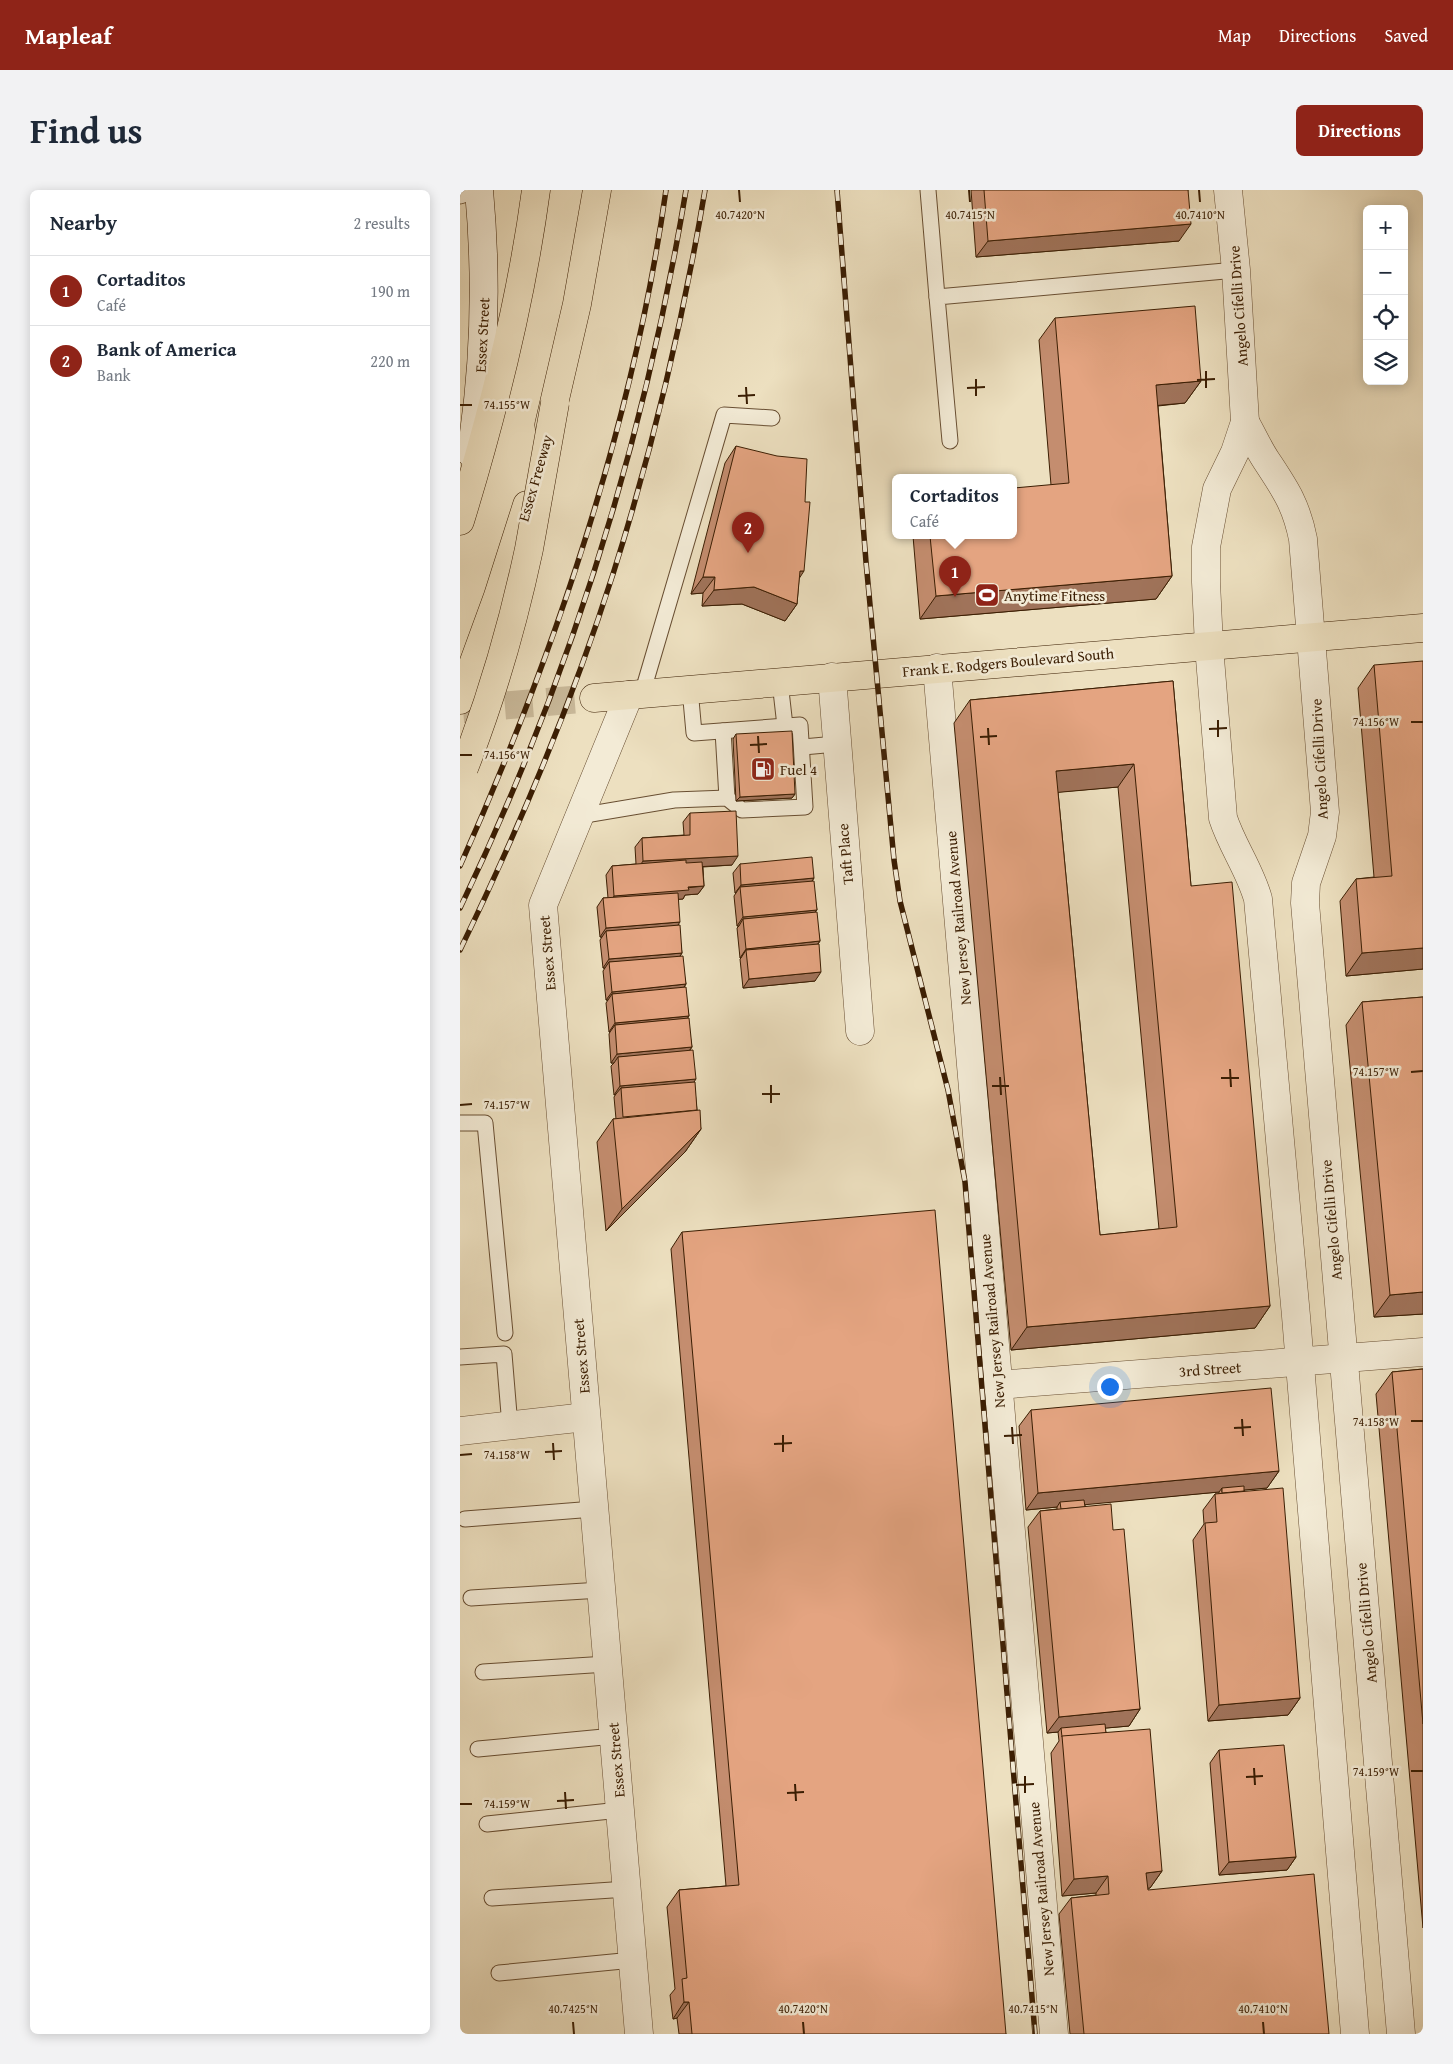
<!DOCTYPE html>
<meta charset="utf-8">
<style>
body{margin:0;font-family:"Gentium Book Plus",serif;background:#f2f2f3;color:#1f2937}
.controls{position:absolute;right:15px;top:15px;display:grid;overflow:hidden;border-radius:8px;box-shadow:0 2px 12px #0003}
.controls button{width:45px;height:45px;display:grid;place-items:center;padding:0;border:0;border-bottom:1px solid #e0e1e3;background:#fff;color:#1f2937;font:25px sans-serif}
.you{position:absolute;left:649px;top:1196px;width:18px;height:18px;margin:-12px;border:4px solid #fff;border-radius:50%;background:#1a73e8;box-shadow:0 0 0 8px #1a73e833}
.badge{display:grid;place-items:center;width:32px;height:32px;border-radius:50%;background:#8f2418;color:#fff;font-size:16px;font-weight:700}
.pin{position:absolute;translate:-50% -41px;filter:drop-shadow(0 1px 2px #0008)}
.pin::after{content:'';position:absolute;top:26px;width:18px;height:15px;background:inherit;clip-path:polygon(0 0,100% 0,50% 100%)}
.popup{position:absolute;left:432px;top:284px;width:125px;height:65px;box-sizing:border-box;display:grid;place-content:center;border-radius:8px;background:#fff;filter:drop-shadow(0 1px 4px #0005);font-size:16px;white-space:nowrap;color:#747a83}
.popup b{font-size:19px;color:#1f2937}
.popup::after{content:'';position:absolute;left:50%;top:100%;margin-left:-10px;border:10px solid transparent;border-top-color:#fff}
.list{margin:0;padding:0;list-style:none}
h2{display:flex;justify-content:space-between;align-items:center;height:65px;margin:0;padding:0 20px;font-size:21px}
h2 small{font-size:16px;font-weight:400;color:#747a83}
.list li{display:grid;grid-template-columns:32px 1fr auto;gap:15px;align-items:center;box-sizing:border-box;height:70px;padding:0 20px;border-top:1px solid #e0e1e3}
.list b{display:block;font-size:19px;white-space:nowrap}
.list p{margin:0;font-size:16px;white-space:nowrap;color:#747a83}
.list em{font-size:16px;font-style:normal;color:#747a83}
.icon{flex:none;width:28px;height:28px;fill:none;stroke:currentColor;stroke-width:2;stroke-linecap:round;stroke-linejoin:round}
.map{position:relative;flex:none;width:963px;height:1844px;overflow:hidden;border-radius:8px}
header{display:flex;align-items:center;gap:30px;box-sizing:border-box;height:70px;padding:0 25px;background:#8f2418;color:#fff}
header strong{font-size:24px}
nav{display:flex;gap:28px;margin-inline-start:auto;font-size:18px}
.intro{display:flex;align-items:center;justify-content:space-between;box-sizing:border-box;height:120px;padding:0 30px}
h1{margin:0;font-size:35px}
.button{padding:12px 22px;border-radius:8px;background:#8f2418;color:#fff;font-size:18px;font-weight:700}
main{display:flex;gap:30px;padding:0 30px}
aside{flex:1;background:#fff;border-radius:8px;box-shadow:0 2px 12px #0003}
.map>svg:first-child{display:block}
</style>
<header>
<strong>Mapleaf</strong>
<nav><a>Map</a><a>Directions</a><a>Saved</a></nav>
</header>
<div class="intro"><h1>Find us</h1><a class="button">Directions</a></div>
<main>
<aside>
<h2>Nearby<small>2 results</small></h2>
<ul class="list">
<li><span class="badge">1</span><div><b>Cortaditos</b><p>Café</p></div><em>190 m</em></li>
<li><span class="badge">2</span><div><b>Bank of America</b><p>Bank</p></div><em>220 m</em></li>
</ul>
</aside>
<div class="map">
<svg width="963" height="1844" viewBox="0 0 963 1844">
<rect width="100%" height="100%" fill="#ede0c0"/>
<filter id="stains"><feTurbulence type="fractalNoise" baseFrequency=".004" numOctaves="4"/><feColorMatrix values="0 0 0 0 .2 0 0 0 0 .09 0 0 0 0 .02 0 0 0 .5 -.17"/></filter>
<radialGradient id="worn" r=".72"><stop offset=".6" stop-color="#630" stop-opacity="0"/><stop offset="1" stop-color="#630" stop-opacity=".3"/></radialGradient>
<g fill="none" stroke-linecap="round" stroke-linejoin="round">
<!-- primary-tunnel -->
<path stroke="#c9b99a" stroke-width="28" stroke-dasharray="28 14" stroke-linecap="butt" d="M3 519 134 508"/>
<defs>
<g id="lane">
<path d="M468 0 477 107"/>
<path d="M0 6 19 0"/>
<path d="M490 251 477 107 776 80"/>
<path d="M320 492 325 536"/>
<path d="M182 504 264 225 312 228"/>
<path d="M263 541 267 608"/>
<path d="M343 557 376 554"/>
<path d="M119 626 214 610 267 608 282 620 345 617 340 535 234 543 230 499"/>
<path d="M0 933H25L45 1143"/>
<path d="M0 1167 44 1164 50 1236"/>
<path d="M5 1329 134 1319"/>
<path d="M11 1408 141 1400"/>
<path d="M23 1482 147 1474"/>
<path d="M18 1559 154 1546"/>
<path d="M27 1634 160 1620"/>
<path d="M32 1708 167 1699"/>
<path d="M39 1783 173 1770"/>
</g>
<g id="street">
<path d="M768 0 776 80 785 232 775 262 757 299 746 357V392L749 456 763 628C772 656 790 680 798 709L836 1126 895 1844"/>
<path d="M785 232C792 244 798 258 806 270 825 299 836 314 843 349L865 622 862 646 846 693 845 713 941 1844"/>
<path d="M477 478 594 1844"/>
<path d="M372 487 400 841"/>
<path d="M169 505 83 715 179 1844"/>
<path d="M537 1195 963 1162"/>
<path d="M0 1241 126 1227"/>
</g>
<path id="secondary" d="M11 263C25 176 27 88 19 0"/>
<path id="primary" d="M134 508 963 438"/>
<g id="highway">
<path d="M89 235 117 114 137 0"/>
<path d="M0 331C33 223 61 112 76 0"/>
<path d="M0 510 38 406 67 315"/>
</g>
</defs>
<!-- lane casing -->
<use href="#lane" stroke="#684e32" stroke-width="17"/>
<!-- street casing -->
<use href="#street" stroke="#684e32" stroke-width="29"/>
<!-- secondary casing -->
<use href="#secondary" stroke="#3b1e03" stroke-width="29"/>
<!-- primary casing -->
<use href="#primary" stroke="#3b1e03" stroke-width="29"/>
<!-- highway casing -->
<use href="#highway" stroke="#3b1e03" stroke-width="29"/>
<!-- lane -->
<use href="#lane" stroke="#f3ebd6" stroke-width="15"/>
<!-- street -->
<use href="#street" stroke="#f3ebd6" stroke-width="28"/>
<!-- secondary -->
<use href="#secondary" stroke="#f3ebd6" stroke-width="28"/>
<!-- primary -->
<use href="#primary" stroke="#ede0c0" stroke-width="28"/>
<!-- highway -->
<use href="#highway" stroke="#ede0c0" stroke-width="28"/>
<defs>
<g id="rail">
<path d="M377 0 406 372 434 670 440 711 488 900 505 992 575 1844"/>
<path d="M0 676C96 461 173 234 206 0"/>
<path d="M0 718C109 491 185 248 226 0"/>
<path d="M0 760C59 638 112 513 153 384 193 258 223 130 245 0"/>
</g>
</defs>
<!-- rail casing -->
<use href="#rail" stroke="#3b1e03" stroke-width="5.5"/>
<!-- rail -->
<use href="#rail" stroke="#f3ebd6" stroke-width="4" stroke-dasharray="11" stroke-linecap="butt"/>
<defs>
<path id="highway-bridge" d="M4 578C32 507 53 434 69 359 78 311 86 262 95 213"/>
</defs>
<!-- highway-bridge casing -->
<use href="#highway-bridge" stroke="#3b1e03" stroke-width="29" stroke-linecap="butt"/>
<!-- highway-bridge -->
<use href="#highway-bridge" stroke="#ede0c0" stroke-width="28"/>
</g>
<!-- wall -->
<g fill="#c48d6f" stroke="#3b1e03" fill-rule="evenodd">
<path d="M511 0H728L719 51 516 67Z"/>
<path d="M595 128 741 191 725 213 698 216 712 386 696 409 460 429 453 346H554L591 295 579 150Z"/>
<path d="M276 256 339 389 337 414 325 431 282 414 242 416 243 403 231 404 265 273Z"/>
<path d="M914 475 963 779 886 786 880 711 896 689 914 687 898 498Z"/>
<path d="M713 491 731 696 810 1116 795 1138 551 1160 494 533 510 510ZM658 597 699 1039 640 1045 598 602Z"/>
<path d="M276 544 335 604 332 608 276 611 273 549Z"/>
<path d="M230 623 272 675 243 677 244 696 238 704 225 705 223 709H218V735L222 763 220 766 226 794 224 797 229 826 227 828 232 857 230 860 234 892 237 920 241 939 225 962 146 1041 137 952 153 929H156L154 907 156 904 154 905 151 876 154 873H151L149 844 150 842H149L146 813 148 810H146L143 781 145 778H143L140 750 142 747H140L137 717 143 708H148L146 685 152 676 176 674 175 657 182 648 224 645 223 632Z"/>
<path d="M280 674 354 688 352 691 357 720 355 722 360 751 358 754 355 791 283 798 280 769 281 768H280L277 738 279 736H277L274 706 276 703H275L273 683Z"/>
<path d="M963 807V1124L914 1127 886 835 902 812Z"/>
<path d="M222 1042 546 1844H219L217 1828 213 1829 210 1805 215 1799 207 1717 219 1700 266 1696 211 1059Z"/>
<path d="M963 1179V1738L916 1204 932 1182Z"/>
<path d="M571 1220 819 1281 807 1298 784 1300 840 1508 828 1525 748 1531 733 1350 744 1334 743 1320 755 1304H759V1302L625 1314V1317L653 1340 680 1519 669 1536 645 1538 646 1543 702 1681 690 1698H687L688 1700 869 1844H610L599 1724 611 1708 636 1705V1703L602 1706 591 1563 599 1551 598 1542 587 1543 568 1337 580 1321 597 1319V1317L566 1320 559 1236Z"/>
<path d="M759 1560 836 1667 827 1680 759 1685 750 1573Z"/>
</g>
<!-- shaded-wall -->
<g fill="#a0735a" stroke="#3b1e03">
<path d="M731 34 719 51 516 67 528 51Z"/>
<path d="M741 191 725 213 680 217 696 195Z"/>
<path d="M340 381H344L333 398Z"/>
<path d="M712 386 696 409 460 429 476 406Z"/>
<path d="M243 387H255L243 403 231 404Z"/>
<path d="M294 397 337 414 325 431 282 414 242 416 254 400Z"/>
<path d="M674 574 658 597 580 604 596 581Z"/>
<path d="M335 604 332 608 276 611 280 607Z"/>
<path d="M278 666 272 675 177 680 183 671Z"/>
<path d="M354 688 348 697H280L276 703H275L281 695Z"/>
<path d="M244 696 238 704 225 705 223 709 148 715 154 706Z"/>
<path d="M357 720 350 728 283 729 279 736H277L283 727Z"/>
<path d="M220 732 214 741H146L142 747H140L146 738Z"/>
<path d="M360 751 353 760H286L281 768H280L286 759Z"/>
<path d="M963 758V779L886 786 902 763Z"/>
<path d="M222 763 216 772H149L145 778H143L149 769Z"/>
<path d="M361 782 355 791 283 798 289 789Z"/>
<path d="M226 794 220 803 152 804 148 810H146L152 802Z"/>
<path d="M229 826 223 835H155L150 842H149L155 833Z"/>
<path d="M232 857 225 866 158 867 154 873H151L157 864Z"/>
<path d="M236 889 230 898H161L156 904 154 905 160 896Z"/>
<path d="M241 939 225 962 146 1041 162 1019Z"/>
<path d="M963 1102V1124L914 1127 930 1105Z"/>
<path d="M810 1116 795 1138 551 1160 567 1137Z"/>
<path d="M819 1281 807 1298 762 1302V1298L759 1302 601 1317 600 1312 597 1317 566 1320 578 1303Z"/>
<path d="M840 1508 828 1525 748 1531 759 1515Z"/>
<path d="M680 1519 669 1536 602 1542 601 1538 598 1542 587 1543 599 1527Z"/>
<path d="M836 1667 827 1680 759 1685 769 1672Z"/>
<path d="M702 1681 690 1698 674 1700 686 1683Z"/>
<path d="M648 1686 636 1703 602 1706 614 1689Z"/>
<path d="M224 1812H229L217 1828 213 1829Z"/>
</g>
<!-- building -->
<g fill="#e4a481" stroke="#3b1e03" fill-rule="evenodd">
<path d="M524 0H728L731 34 528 51Z"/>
<path d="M735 116 741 191 696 195 712 386 476 406 470 346H554V298L609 293 595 128Z"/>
<path d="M276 256 317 266 347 269 345 312H350L344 381H340L337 414 294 397 254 400 255 387H243Z"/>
<path d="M963 471V758L902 763 896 689 932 686 914 475Z"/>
<path d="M713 491 731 696 772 692 810 1116 567 1137 510 510ZM674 574 717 1037 640 1045 596 581Z"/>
<path d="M332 541 335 604 280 607 276 544Z"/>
<path d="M276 621 278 666 183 671 182 648 230 645V623Z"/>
<path d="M352 667 354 688 281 695 280 674Z"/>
<path d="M226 670V673L242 672 244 696 228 697 229 700 154 706 152 676Z"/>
<path d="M354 691 357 720 283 727 280 697Z"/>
<path d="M218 703 220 732 146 738 143 708Z"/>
<path d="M357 722 360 751 286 759 283 729Z"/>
<path d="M220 735 222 763 149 769 146 741Z"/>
<path d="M359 754 361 782 289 789 286 760Z"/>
<path d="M223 766 226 794 152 802 149 772Z"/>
<path d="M226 797 229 826 155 833 152 804Z"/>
<path d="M963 807V1102L930 1105 902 812Z"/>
<path d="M229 828 232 857 157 864 155 835Z"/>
<path d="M233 860 236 889 160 896 158 867Z"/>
<path d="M235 892 237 920 163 927 161 898Z"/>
<path d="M240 920 241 939 162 1019 153 929Z"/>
<path d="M475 1020 546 1844H232L229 1812H224L222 1789 227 1788 219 1700 279 1695 222 1042Z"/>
<path d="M963 1179V1534L932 1182Z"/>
<path d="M811 1198 819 1281 578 1303 571 1220Z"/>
<path d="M784 1296V1301L762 1303V1298Z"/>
<path d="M823 1298 840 1508 759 1515 745 1333 757 1332 755 1304Z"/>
<path d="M624 1310 625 1317 601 1319 600 1312Z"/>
<path d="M651 1314 653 1340 664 1339 680 1519 599 1527 580 1321Z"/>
<path d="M645 1534 646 1543 602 1547 601 1538Z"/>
<path d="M690 1539 702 1681 686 1683 688 1700 854 1684 869 1844H624L611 1708 649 1704 648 1686 614 1689 602 1546Z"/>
<path d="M824 1555 836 1667 769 1672 759 1560Z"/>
</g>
<!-- ticks -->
<path fill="none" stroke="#3b1e03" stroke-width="2" d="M279 0 280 12M509 0 510 12M739 0 740 12M746 181V198M516 189V206M737 190 755 189M286 197 287 214M507 198 525 197M278 206 295 205M0 215H12M758 530V547M951 532H963M528 538 529 555M749 539 767 538M298 546 299 563M520 547 537 546M290 555 307 554M0 565H12M770 879 771 897M951 882 963 881M540 887 541 905M761 888H779M311 895V913M532 896H549M302 904H320M0 915 12 914M782 1229 783 1246M951 1231H963M552 1237 553 1254M774 1238 791 1237M323 1245V1262M544 1246 562 1245M93 1253 94 1270M314 1254 332 1253M85 1262 102 1261M0 1265 12 1264M794 1578 795 1595M951 1581H963M565 1586V1603M786 1587 803 1586M335 1594 336 1611M556 1595 574 1594M105 1602 106 1619M327 1603 344 1602M97 1611 114 1610M0 1614H12M113 1832 114 1844M343 1832 344 1844M573 1832 574 1844M803 1832 804 1844"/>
<!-- icons -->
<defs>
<symbol id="stadium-square" viewBox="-11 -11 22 22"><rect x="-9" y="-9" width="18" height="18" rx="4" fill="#8f2418" stroke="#f3ebd6"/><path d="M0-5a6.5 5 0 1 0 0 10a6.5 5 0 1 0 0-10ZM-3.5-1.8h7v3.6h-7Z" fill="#fff"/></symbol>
<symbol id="fuel-square" viewBox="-11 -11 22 22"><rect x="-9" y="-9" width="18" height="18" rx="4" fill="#8f2418" stroke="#f3ebd6"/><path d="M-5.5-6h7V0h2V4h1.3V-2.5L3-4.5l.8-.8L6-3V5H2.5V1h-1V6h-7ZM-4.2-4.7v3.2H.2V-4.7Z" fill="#fff"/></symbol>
</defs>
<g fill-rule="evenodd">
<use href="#stadium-square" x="513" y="391" width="28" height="28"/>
<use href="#fuel-square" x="289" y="565" width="28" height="28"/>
</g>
<g text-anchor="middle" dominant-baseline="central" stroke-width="5" stroke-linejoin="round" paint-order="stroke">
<!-- street labels -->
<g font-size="15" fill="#3b1e03" stroke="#f3ebd6">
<text transform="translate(778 116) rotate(-94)">Angelo Cifelli Drive</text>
<text transform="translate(22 145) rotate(-87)">Essex Street</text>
<text transform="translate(75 288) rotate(-74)">Essex Freeway</text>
<text transform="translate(548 472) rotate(-5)">Frank E. Rodgers Boulevard South</text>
<text transform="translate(859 569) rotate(-93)">Angelo Cifelli Drive</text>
<text transform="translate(385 664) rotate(-95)">Taft Place</text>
<text transform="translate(498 728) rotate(-95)">New Jersey Railroad Avenue</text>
<text transform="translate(87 763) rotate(-95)">Essex Street</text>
<text transform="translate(871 1030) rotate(-95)">Angelo Cifelli Drive</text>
<text transform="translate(532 1131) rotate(-95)">New Jersey Railroad Avenue</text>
<text transform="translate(121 1166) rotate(-95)">Essex Street</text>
<text transform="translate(750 1179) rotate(-4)">3rd Street</text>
<text transform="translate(906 1433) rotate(-95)">Angelo Cifelli Drive</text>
<text transform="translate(156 1570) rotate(-95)">Essex Street</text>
<text transform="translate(581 1699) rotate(-95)">New Jersey Railroad Avenue</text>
</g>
<!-- poi labels -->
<g font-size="15" fill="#3b1e03" stroke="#f3ebd6" text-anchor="start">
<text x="544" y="405">Anytime Fitness</text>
<text x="320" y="579">Fuel 4</text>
</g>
</g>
<g font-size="12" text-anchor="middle" fill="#3b1e03" stroke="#f3ebd6" stroke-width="5" stroke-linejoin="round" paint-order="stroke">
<text x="280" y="29">40.7420°N</text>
<text x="510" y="29">40.7415°N</text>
<text x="740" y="29">40.7410°N</text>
<text x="47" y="219">74.155°W</text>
<text x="916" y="536">74.156°W</text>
<text x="47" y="569">74.156°W</text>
<text x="916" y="886">74.157°W</text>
<text x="47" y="919">74.157°W</text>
<text x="916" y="1236">74.158°W</text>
<text x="47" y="1269">74.158°W</text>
<text x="916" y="1586">74.159°W</text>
<text x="47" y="1618">74.159°W</text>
<text x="113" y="1823">40.7425°N</text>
<text x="343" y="1823">40.7420°N</text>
<text x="573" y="1823">40.7415°N</text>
<text x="803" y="1823">40.7410°N</text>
</g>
<rect width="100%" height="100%" filter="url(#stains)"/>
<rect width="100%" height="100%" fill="url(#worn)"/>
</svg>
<div class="controls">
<button>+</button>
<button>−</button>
<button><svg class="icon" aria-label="locate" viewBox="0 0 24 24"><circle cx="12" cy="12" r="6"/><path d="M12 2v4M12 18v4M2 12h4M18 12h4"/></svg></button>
<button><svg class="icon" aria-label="layers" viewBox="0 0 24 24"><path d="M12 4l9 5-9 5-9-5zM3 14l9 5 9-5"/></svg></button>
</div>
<div class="you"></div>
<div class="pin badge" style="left:495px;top:407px">1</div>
<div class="popup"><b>Cortaditos</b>Café</div>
<div class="pin badge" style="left:288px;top:363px">2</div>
</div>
</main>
